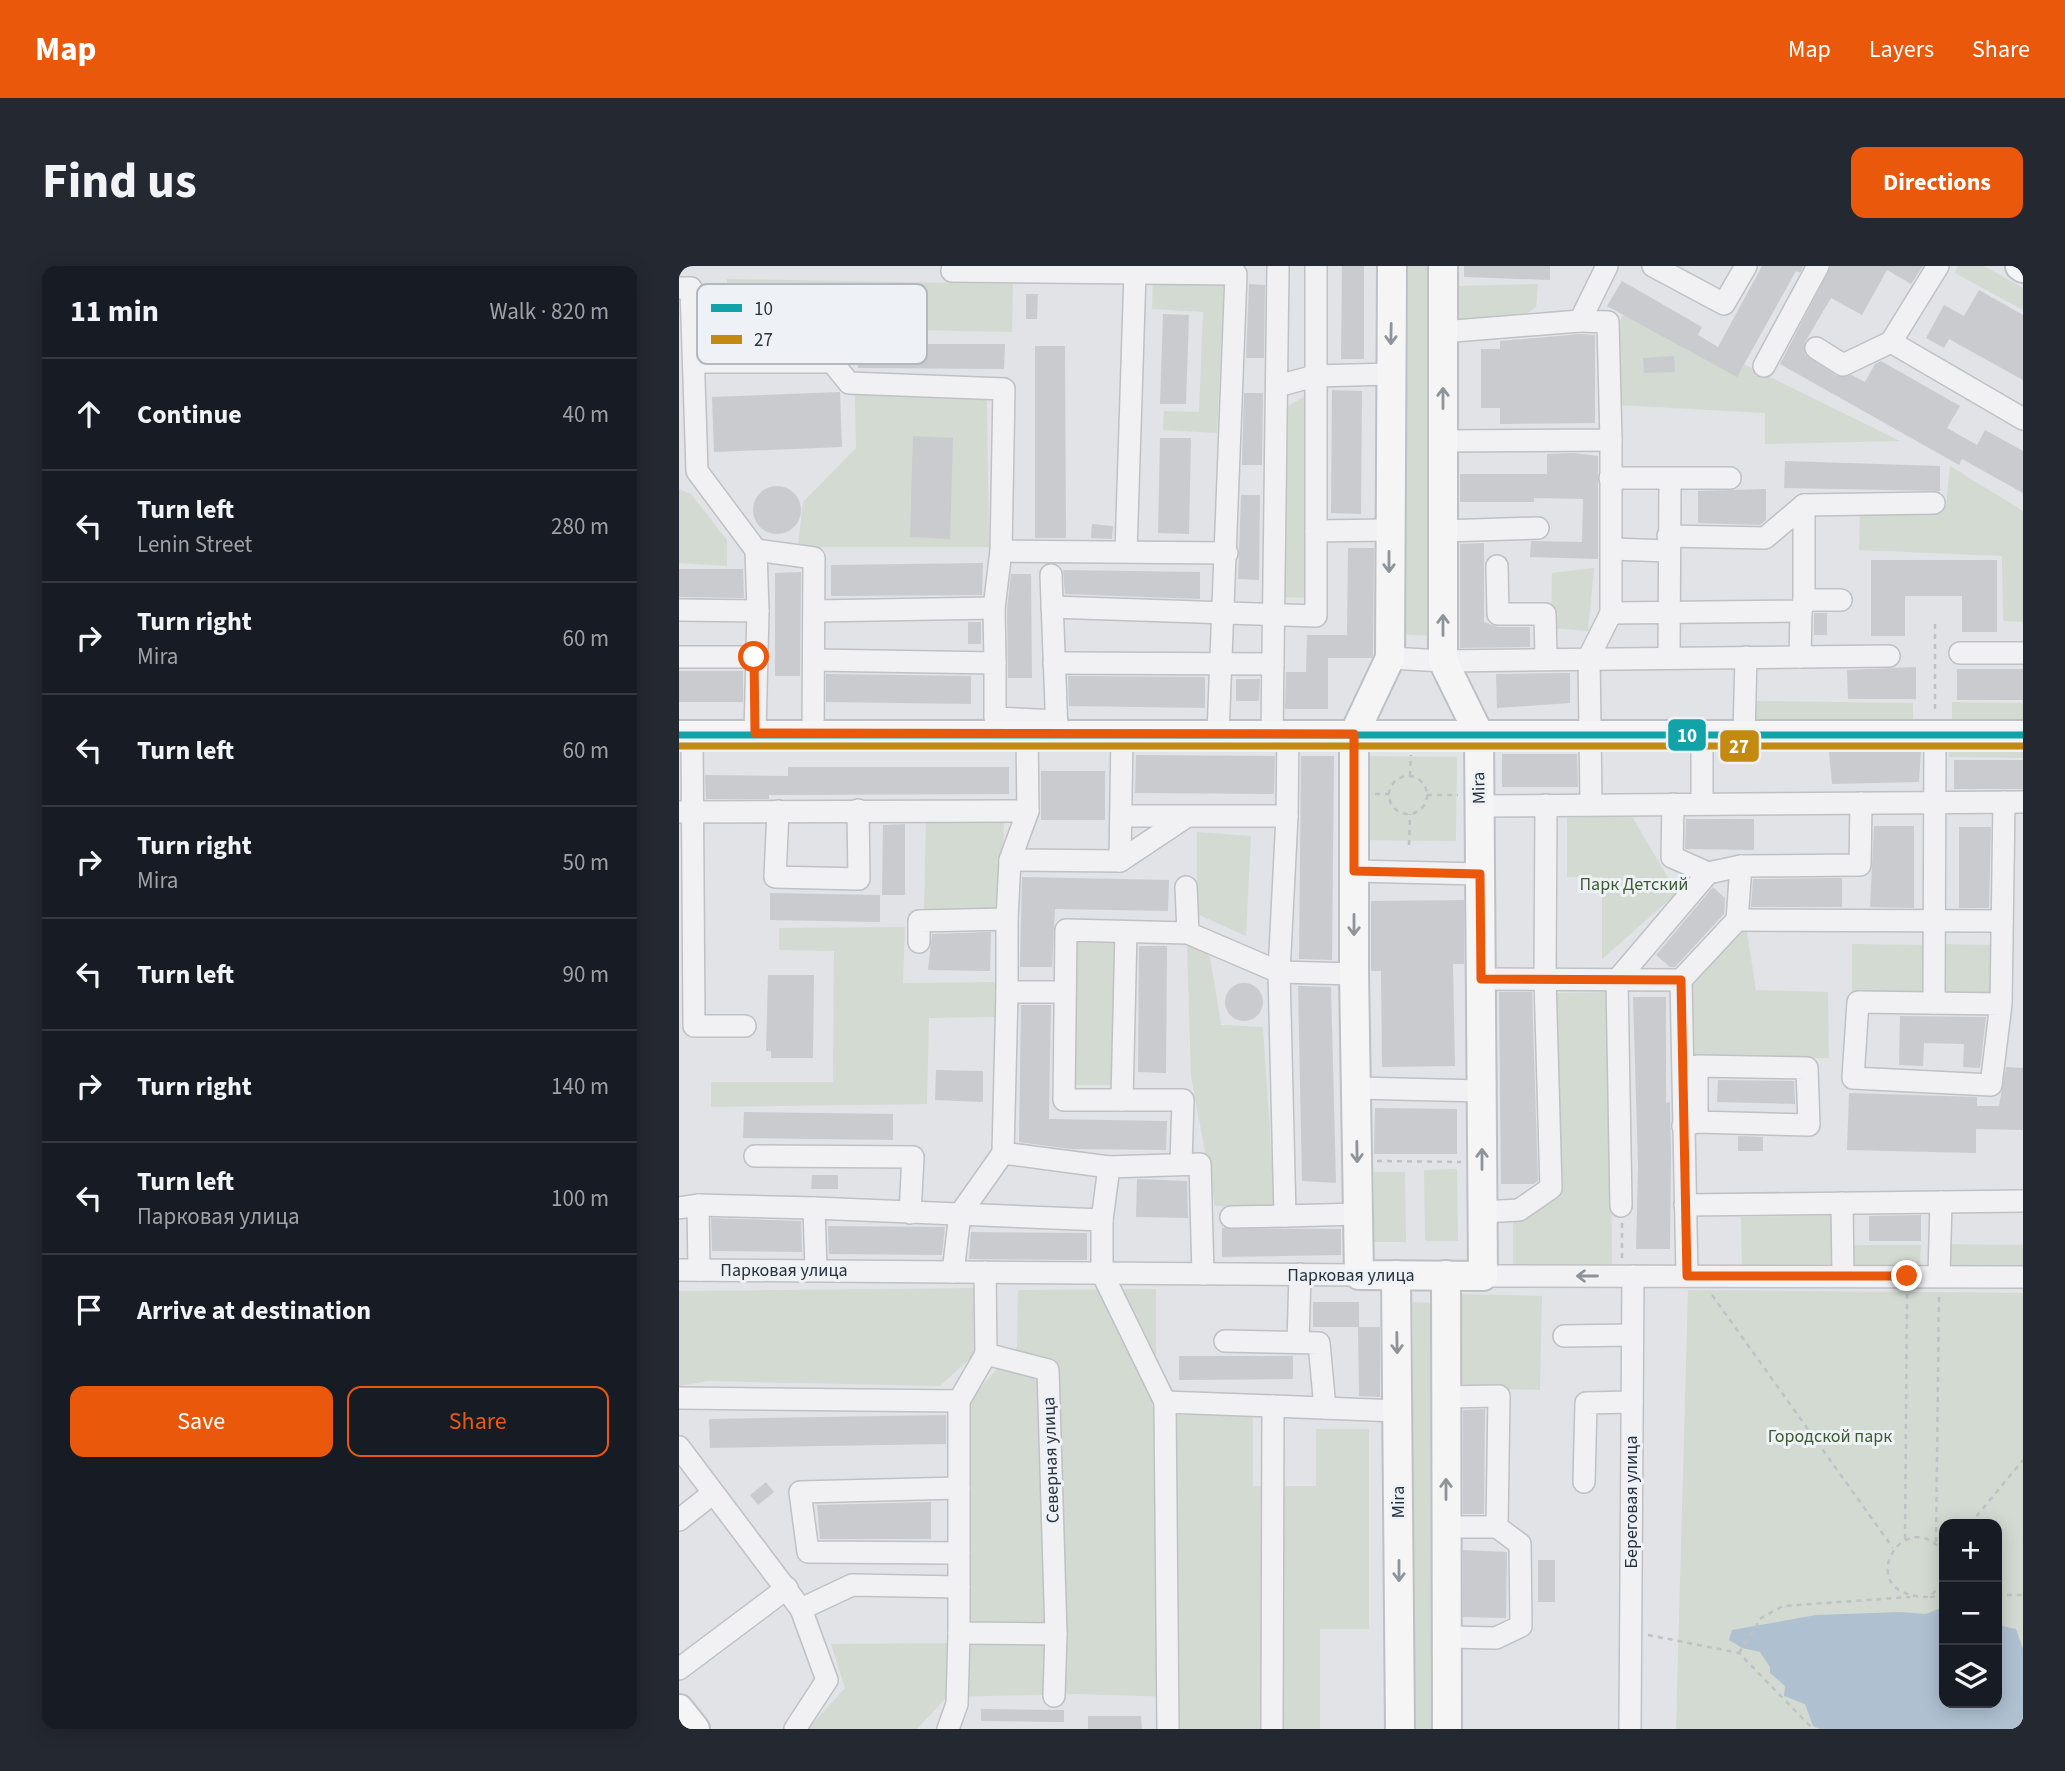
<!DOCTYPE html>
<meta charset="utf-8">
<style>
body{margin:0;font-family:"Source Sans 3",sans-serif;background:#242831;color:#f1f3f6}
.controls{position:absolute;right:21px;bottom:21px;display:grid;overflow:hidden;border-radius:14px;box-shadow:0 4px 18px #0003}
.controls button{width:63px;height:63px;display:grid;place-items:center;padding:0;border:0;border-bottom:2px solid #363941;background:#171b24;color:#f1f3f6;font:35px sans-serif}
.stop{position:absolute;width:21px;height:21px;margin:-16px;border:5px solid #ea580c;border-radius:50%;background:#fff}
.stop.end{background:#ea580c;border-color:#fff;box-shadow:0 2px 7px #0008}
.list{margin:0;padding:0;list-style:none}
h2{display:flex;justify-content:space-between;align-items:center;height:91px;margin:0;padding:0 28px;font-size:30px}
h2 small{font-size:23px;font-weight:400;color:#9ea1a6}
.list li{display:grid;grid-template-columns:46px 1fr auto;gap:21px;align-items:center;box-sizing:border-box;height:112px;padding:0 28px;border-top:2px solid #363941}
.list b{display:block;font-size:26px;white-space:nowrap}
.list p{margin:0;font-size:23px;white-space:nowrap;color:#9ea1a6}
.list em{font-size:23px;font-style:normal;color:#9ea1a6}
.actions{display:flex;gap:14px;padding:21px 28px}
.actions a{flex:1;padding:16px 0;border:2px solid #ea580c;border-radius:14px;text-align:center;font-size:24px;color:#ea580c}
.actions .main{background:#ea580c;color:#fff}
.icon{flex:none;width:38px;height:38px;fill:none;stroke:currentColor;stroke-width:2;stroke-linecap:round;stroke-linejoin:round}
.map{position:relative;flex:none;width:1344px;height:1463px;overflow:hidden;border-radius:14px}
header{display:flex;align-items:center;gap:42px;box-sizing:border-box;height:98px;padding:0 35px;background:#ea580c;color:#fff}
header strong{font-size:33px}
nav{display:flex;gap:38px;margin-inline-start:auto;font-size:24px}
.intro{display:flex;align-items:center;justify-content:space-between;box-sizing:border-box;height:168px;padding:0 42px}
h1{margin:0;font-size:49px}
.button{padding:18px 32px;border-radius:14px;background:#ea580c;color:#fff;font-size:24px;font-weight:700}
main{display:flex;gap:42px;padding:0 42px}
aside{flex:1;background:#171b24;border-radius:14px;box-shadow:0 4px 18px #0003}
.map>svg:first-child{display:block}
</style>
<header>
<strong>Map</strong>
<nav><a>Map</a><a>Layers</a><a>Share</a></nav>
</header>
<div class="intro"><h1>Find us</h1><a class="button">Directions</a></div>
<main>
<aside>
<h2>11 min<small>Walk · 820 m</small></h2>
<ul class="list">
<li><svg class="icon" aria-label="ahead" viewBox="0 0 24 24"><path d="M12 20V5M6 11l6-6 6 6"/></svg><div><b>Continue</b></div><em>40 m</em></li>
<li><svg class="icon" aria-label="left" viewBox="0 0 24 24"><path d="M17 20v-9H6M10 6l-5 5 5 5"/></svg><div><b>Turn left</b><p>Lenin Street</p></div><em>280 m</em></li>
<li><svg class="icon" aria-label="right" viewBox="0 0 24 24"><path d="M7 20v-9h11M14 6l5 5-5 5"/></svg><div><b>Turn right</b><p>Mira</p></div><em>60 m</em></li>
<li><svg class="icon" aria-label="left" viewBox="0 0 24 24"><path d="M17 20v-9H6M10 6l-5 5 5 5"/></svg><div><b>Turn left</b></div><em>60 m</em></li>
<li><svg class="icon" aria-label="right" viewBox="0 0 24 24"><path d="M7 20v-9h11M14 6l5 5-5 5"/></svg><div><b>Turn right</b><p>Mira</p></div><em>50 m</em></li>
<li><svg class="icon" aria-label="left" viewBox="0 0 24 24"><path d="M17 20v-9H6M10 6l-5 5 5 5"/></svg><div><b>Turn left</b></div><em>90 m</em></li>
<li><svg class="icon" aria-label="right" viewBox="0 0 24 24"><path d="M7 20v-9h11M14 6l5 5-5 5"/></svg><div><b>Turn right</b></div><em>140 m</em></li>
<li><svg class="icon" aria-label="left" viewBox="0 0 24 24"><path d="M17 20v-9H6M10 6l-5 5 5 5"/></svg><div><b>Turn left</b><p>Парковая улица</p></div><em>100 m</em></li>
<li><svg class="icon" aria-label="arrive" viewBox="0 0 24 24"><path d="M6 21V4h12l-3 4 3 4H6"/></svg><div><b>Arrive at destination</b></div></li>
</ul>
<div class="actions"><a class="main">Save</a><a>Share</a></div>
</aside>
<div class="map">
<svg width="1344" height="1463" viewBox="0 0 1344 1463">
<rect width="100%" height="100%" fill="#e1e3e6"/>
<!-- green -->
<g fill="#d2dad1" fill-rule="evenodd">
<path d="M722 0H757L755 370 718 368Z"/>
<path d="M1279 0H1305L1344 22V44L1276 7Z"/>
<path d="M474 12 545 15 538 167 484 164 485 145 520 146 524 46 473 43Z"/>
<path d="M48 13 334 18 333 66 47 60Z"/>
<path d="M859 18 857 41 839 54 776 56V20Z"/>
<path d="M948 41 1221 175 1086 178V147L937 139 934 69Z"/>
<path d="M632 126 631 332 603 331V144Z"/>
<path d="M176 127 308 132 310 281H119L124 236 177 182Z"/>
<path d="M1271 200 1344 245V356L1324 355 1323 290 1180 284 1181 243 1267 241Z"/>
<path d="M0 223 12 228 48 274V300L0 297Z"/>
<path d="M915 302 909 365 872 362 873 307Z"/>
<path d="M1076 435 1234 437V456L1075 454Z"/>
<path d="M1273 436 1344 437V456L1273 455Z"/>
<path d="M1270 472 1344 473V492L1270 491Z"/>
<path d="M683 490 778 491 777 575 682 574Z"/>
<path d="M952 549 998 627 923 693V611H888V552Z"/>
<path d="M247 552 325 553 323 650 245 648Z"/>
<path d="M518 566 572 570 567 670 518 648Z"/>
<path d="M1067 660 1077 724 1149 726 1150 792H1006V719Z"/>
<path d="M226 661 224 717 321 716 319 751 250 752 248 838 32 841V816H154L155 685 100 684V662Z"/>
<path d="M393 673H436V819H392Z"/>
<path d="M1173 678 1252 679 1251 732 1173 731Z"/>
<path d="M1260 678 1317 679 1316 728H1259Z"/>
<path d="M508 680 530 684 542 759 584 761 596 942 536 940 512 810Z"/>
<path d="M931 726 933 998H834V955L877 925 876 727Z"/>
<path d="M778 903 779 975H746L745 904Z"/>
<path d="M695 906H726L727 976H695Z"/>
<path d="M1153 949 1154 998 1063 1000 1062 951Z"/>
<path d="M1265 978 1344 979V1003L1265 1002Z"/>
<path d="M1173 979H1242L1241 1004 1173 1003Z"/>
<path d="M296 1022 295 1089 261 1120 29 1115 0 1120V1025Z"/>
<path d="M477 1023V1149H574V1220H637V1163H690V1363H641V1463H498V1431L399 1428 268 1431 238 1463H129L166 1422 152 1378 287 1377 289 1135 338 1081 339 1024Z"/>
<path d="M1009 1024 1344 1027V1463H997ZM1265 1258H1318V1437H1265Z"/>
<path d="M778 1028 863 1030 861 1124 776 1122Z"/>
<path d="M734 1036 759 1037 758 1463H732Z"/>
</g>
<!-- water -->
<path fill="#afc1d1" d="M1260 1343 1265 1344V1437H1318V1359L1337 1363 1344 1383V1463H1141L1134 1460 1126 1438 1105 1430 1106 1420 1091 1407V1401L1081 1386 1063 1382 1050 1374 1053 1364 1137 1349 1222 1346 1247 1348Z"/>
<!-- building -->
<g fill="#c9cbce">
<path d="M663 0H685V93H662Z"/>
<path d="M785 0H871V14L785 11Z"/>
<path d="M1083 0H1124L1121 7 1117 5 1058 111 928 40 943 15 1023 61 1019 69 1039 81Z"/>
<path d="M1152 0H1244L1232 18 1208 4 1183 49 1152 32 1126 76V89L1158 110 1173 109 1186 116 1196 98 1202 95 1281 140 1268 162 1298 179 1306 164 1344 185V227L1283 193 1280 199 1101 98Z"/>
<path d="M570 18 586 19 585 92H567Z"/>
<path d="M1300 24 1344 49V114L1270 73 1265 82 1247 72 1265 39 1285 50Z"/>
<path d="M347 28H359L358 53H347Z"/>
<path d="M484 48 510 49 507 138H481Z"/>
<path d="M901 68 916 69V157L821 158V142H802V83H821V75Z"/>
<path d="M179 78H326L325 103 179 102Z"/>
<path d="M356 80H386L387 272H356Z"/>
<path d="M995 90 996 106 965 107 964 92Z"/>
<path d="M653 124 683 125 682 248 652 247Z"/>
<path d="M161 126 163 181 35 186 33 131Z"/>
<path d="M565 127H584L583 199H563Z"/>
<path d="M234 170 274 172 271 273 231 271Z"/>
<path d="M481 172H512L510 268 479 267Z"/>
<path d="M895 187 919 190V293L851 291 852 275 903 276 904 233 855 232V236H781V208H868V188Z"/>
<path d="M1106 195 1261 200V225L1105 222Z"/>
<circle cx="98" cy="244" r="24"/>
<path d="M1087 223V254L1081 259 1019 257V225Z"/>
<path d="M562 229H581L580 314 559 313Z"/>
<path d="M413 258 434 260 433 273 412 272Z"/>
<path d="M805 277V356L819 361H851V381L781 382V278Z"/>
<path d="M669 282H695L694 388 693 392H649V443H606L607 406H627L628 369H668Z"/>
<path d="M1192 294H1318V366H1283V330H1226V370H1192Z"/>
<path d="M304 297 303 329 152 330V299Z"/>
<path d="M0 303H64L65 332 0 331Z"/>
<path d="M384 304 521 306V333L386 328Z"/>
<path d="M122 306 121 410H96V307Z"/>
<path d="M332 308H352L353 412H329L328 343Z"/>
<rect x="1135" y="347" width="13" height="22"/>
<rect x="289" y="356" width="13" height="22"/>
<path d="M1237 401V433H1169L1168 404Z"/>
<rect x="1278" y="403" width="66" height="31"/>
<rect x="0" y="405" width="64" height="31"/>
<path d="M891 407V437L818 442 817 408Z"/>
<path d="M147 408 292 410V438L147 436Z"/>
<path d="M389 410 526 411V442L390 440Z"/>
<path d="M557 413H581L580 435H557Z"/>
<path d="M1150 486H1242L1240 516 1153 518Z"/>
<path d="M823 488H898L899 521H823Z"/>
<path d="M457 489 596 490 595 528 456 527Z"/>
<path d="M622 490H655L653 694 620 693Z"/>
<rect x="1275" y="494" width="69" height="29"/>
<path d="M109 501H330V528L90 529V533H27L26 509 109 510Z"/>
<rect x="362" y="505" width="64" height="49"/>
<path d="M1007 553H1075V584L1006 583Z"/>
<path d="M226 558V629H203L204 559Z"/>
<path d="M1195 560H1235V642L1191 641Z"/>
<path d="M1280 561H1312L1310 642H1280Z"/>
<path d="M343 611 490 614 489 645 376 643 373 701H341Z"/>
<path d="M1163 612V641H1072L1074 613Z"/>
<path d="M1034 621 1046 632 1045 648 996 701H991L977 689Z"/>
<path d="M91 627 201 629V656L91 654Z"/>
<path d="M785 634V698H774L776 800 703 801 702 705H692V635Z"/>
<path d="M312 666 311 705 249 704 253 668Z"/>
<path d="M460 680H488L487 807 459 806Z"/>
<path d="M89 709H135L134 792H92V785H87Z"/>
<circle cx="565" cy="736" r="19"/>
<path d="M619 720 652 721 657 917 623 915Z"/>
<path d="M820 726H853L859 915 855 918H822Z"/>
<path d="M954 731H987V837L991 836 992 888 991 983H957L959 900Z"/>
<path d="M342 739H372L370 853 488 855 487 884 391 883 340 876Z"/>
<path d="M1221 750 1307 751 1301 802 1284 801 1285 778 1245 777 1244 800 1220 799Z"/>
<path d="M1327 801 1344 802V864L1297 863V887L1168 884 1170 827 1298 831V840H1320Z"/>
<path d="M257 804 304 805V836L256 834Z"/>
<path d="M1039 814 1115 815 1116 838 1038 836Z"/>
<path d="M696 842 778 843V888H695Z"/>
<path d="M65 846 214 848V874L64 872Z"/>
<path d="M1059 870 1084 871V885H1059Z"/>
<path d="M133 909H159V923H132Z"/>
<path d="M458 913 508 915 509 952 457 951Z"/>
<path d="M1242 949V975H1190V950Z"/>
<path d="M32 952 122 955 123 986 33 985Z"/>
<path d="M149 960 266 961 263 989 150 988Z"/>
<path d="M543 962 662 963V989L543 991Z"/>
<path d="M292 966 408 967V994L290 993Z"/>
<path d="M634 1036H680V1061H701V1131L680 1130 679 1061H634Z"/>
<path d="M500 1090H614V1113L500 1114Z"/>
<path d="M806 1143 805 1248H784V1144Z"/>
<path d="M267 1149V1178L31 1182 30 1153Z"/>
<path d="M87 1216 95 1226 79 1239 71 1229Z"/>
<path d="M252 1236V1273H141L138 1239Z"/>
<path d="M784 1284 828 1286 827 1352 784 1351Z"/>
<rect x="859" y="1294" width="17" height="42"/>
<path d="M302 1443 385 1444V1456L302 1455Z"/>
<path d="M409 1450H462L463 1463H409Z"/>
</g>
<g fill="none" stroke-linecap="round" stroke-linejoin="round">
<defs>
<g id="minor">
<path d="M274 0 273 5 557 8 539 468"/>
<path d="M974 0 1045 38 1067 0"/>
<path d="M0 22H12L18 205 77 284 79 345 76 467"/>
<path d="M763 66 901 55"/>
<path d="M1212 76 1259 0"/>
<path d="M1137 82 1164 99 1212 76 1344 153"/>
<path d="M15 96H153L170 117 325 123 322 285 315 342 316 397"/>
<path d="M1085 100 1139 0"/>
<path d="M598 120 636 110 712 108"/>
<path d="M764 175 932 174 929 56 901 55 928 0"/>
<path d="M931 212H1051"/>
<path d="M637 265 710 264"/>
<path d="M764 265 859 262"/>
<path d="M989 270 1086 272 1125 239 1255 237"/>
<path d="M933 283 990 285"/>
<path d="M77 284 135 292 134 469"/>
<path d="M322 285 548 287"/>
<path d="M447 285 456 7"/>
<path d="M818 300 819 348H866L867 392"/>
<path d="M372 309 378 466"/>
<path d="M1125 334H1162"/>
<path d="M373 341 637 350V0"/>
<path d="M0 344 79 345"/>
<path d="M137 345 315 342"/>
<path d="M932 347 1122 345 1125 334V239"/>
<path d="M1281 387H1344"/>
<path d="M0 391H75"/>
<path d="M1121 391 1122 345"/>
<path d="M711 392 764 395 1210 390"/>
<path d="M990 392 991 213"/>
<path d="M135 394 316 397V452L378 455"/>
<path d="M375 397 594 398"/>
<path d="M593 468 599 0"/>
<path d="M13 469 15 760H66"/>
<path d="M1065 469 1067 391"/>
<path d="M912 537 910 391 932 347V174"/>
<path d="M994 538 993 591 1029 607"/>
<path d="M1023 538V469"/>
<path d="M800 540 1344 536"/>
<path d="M99 545 96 611 180 613 179 544"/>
<path d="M0 546 349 545"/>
<path d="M442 550H608L600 706 606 950 552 951"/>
<path d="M608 550 609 468"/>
<path d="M331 594 441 595 507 551"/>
<path d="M441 595 443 468"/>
<path d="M675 605 801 608"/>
<path d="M328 653 331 594 349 545 348 469"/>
<path d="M1058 654 1323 655"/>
<path d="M509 667 600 706 675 708"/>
<path d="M240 676V655L328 653V726"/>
<path d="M802 713 1002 714"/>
<path d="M386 726H328L324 887 430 901"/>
<path d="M1255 737 1256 469"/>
<path d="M1322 738 1179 736 1174 812 1312 819 1322 738 1325 536"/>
<path d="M678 822 802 825"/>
<path d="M443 834 447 666"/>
<path d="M1004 860 1018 856 1130 859 1128 802 1018 800V847"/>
<path d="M76 890 234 891 231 947"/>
<path d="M502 897 504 834H385L387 664 509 667 507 621"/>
<path d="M1163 937 1164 1010"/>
<path d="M19 939 135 942"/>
<path d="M1006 939 1344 935"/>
<path d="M942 940 938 714 1029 607 1062 600"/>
<path d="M0 942 19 939 20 1004"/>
<path d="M803 946 840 944 872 922 866 713 867 539"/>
<path d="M606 950 679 948"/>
<path d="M423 954 430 901 521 898 524 1008"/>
<path d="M0 1004 680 1009"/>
<path d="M137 1004 135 942 423 954V1007L486 1136"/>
<path d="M274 1006 281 948 324 887"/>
<path d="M306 1006 307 1088 369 1104 377 1368 375 1430"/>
<path d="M804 1010 1344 1011"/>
<path d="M1008 1010 1002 714 1058 654 1062 600 1181 599 1182 537"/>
<path d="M1260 1010 1262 936"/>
<path d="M885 1070 953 1069"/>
<path d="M546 1075 640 1077 646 1142"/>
<path d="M619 1076 621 1008"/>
<path d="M767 1131 820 1130 818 1261 841 1278 842 1360 817 1372 768 1371"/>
<path d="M0 1132 280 1135 307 1088"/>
<path d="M280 1135V1367L377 1368"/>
<path d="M0 1181 122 1343 148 1414 116 1463"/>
<path d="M905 1216 907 1137 953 1136"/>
<path d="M280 1222 121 1226 129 1286 280 1287"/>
<path d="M0 1254 33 1228"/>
<path d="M768 1261H818"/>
<path d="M122 1343 173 1319 280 1321"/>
<path d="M0 1403 108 1322"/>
<path d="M269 1463 278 1438 280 1367"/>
<path d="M489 1463 486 1136 594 1140"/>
<path d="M593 1463 594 1140 719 1145"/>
<path d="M951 1463 954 1010"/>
</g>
<g id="major">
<path d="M713 0 711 392 675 468V708L680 1009 804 1010 800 468 764 395V0"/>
<path d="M1341 0 1344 2"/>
<path d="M0 469H1344"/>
<path d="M717 1009 721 1463"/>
<path d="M767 1009 768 1463"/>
<path d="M0 1443 16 1463"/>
</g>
</defs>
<!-- minor casing -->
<use href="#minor" stroke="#bfc1c4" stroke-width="24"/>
<!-- major casing -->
<use href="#major" stroke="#bdc0c4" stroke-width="32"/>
<!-- path -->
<g stroke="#bfc2c5" stroke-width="2.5" stroke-dasharray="5 5" stroke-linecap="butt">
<path d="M1256 358V448"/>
<path d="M731 510 732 489"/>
<circle cx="729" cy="529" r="19"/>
<path d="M696 528H710"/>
<path d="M748 529H779"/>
<path d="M730 579 731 548"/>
<path d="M698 895 782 896"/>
<path d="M943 957V993"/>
<path d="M1033 1029 1214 1282"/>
<path d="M1291 1258 1344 1194"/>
<path d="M1226 1273 1228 1028"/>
<path d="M1257 1276 1260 1028"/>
<path d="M1265 1287C1225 1234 1169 1331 1250 1331L1265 1317"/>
<path d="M1318 1329H1344"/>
<path d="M1251 1331 1265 1330"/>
<path d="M969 1369 1060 1387 1134 1463"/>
<path d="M1060 1387 1082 1352 1104 1340 1231 1331"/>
</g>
<!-- minor -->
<use href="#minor" stroke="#f1f1f3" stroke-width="21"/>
<!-- major -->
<use href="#major" stroke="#f5f5f6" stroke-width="28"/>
<defs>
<path id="bus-1" d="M0 469H1344"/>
<path id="bus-2" d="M0 480H1344"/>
</defs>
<!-- bus-1 casing -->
<use href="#bus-1" stroke="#eef2f6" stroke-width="12"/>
<!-- bus-2 casing -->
<use href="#bus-2" stroke="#eef2f6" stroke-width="12"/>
<!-- bus-1 -->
<use href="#bus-1" stroke="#12a3a9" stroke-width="7"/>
<!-- bus-2 -->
<use href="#bus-2" stroke="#c38910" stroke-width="7"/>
</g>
<!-- one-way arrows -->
<defs><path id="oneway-shaft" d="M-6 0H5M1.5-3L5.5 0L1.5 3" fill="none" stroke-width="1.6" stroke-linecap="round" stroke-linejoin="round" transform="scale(1.75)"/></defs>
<g stroke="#8e949a">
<use href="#oneway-shaft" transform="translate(712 68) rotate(91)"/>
<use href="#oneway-shaft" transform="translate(764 132) rotate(-90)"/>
<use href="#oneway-shaft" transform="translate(710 296) rotate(90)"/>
<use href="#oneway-shaft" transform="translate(764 359) rotate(-90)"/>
<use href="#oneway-shaft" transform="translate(675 659) rotate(90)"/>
<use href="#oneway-shaft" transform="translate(678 886) rotate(89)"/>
<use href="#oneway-shaft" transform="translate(803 893) rotate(-90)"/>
<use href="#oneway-shaft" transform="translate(718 1077) rotate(89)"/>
<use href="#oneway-shaft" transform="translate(767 1223) rotate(-90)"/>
<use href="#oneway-shaft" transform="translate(720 1305) rotate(90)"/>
</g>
<use stroke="#8c9299" href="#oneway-shaft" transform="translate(908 1010) rotate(-180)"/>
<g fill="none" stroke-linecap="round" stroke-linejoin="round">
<!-- route -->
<path stroke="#ea580c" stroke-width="9" d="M75 391 76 467 675 468V605L801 608 802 713 1002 714 1008 1010H1228"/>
</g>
<g text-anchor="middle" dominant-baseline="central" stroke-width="6" stroke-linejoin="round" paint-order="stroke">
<!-- street labels -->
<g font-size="18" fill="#28323f" stroke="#eef2f6">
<text transform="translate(800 522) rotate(-91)">Mira</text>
<text x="105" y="1004">Парковая улица</text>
<text x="672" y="1009">Парковая улица</text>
<text transform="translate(372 1194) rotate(-92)">Северная улица</text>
<text transform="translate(719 1236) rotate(-90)">Mira</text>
<text transform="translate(952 1236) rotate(-90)">Береговая улица</text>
</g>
<!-- park labels -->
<g font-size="18" fill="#3e5b35" stroke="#eef2f6">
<text x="955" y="618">Парк Детский</text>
<text x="1151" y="1170">Городской парк</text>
</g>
</g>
<!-- legend -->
<rect x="18" y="18" width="230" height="80" rx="10" fill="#eef2f6" stroke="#b3b8bf" stroke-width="2"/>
<rect x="32" y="38" width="31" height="8" fill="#12a3a9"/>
<rect x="32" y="69" width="31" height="9" fill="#c38910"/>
<g font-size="19" fill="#28323f">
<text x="75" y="49">10</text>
<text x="75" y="80">27</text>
</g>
<g stroke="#eef2f6" stroke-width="2.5">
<rect x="988" y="452" width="40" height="34" rx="7" fill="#12a3a9"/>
<rect x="1040" y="463" width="41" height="34" rx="7" fill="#c38910"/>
</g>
<g font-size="19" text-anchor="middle" font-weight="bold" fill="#fff">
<text x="1008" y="476">10</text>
<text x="1060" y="487">27</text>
</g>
</svg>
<div class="controls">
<button>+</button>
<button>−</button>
<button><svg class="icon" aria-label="layers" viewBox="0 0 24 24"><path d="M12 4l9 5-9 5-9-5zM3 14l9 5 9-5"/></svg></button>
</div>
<div class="stop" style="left:75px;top:391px"></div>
<div class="stop end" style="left:1228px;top:1010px"></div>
</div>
</main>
